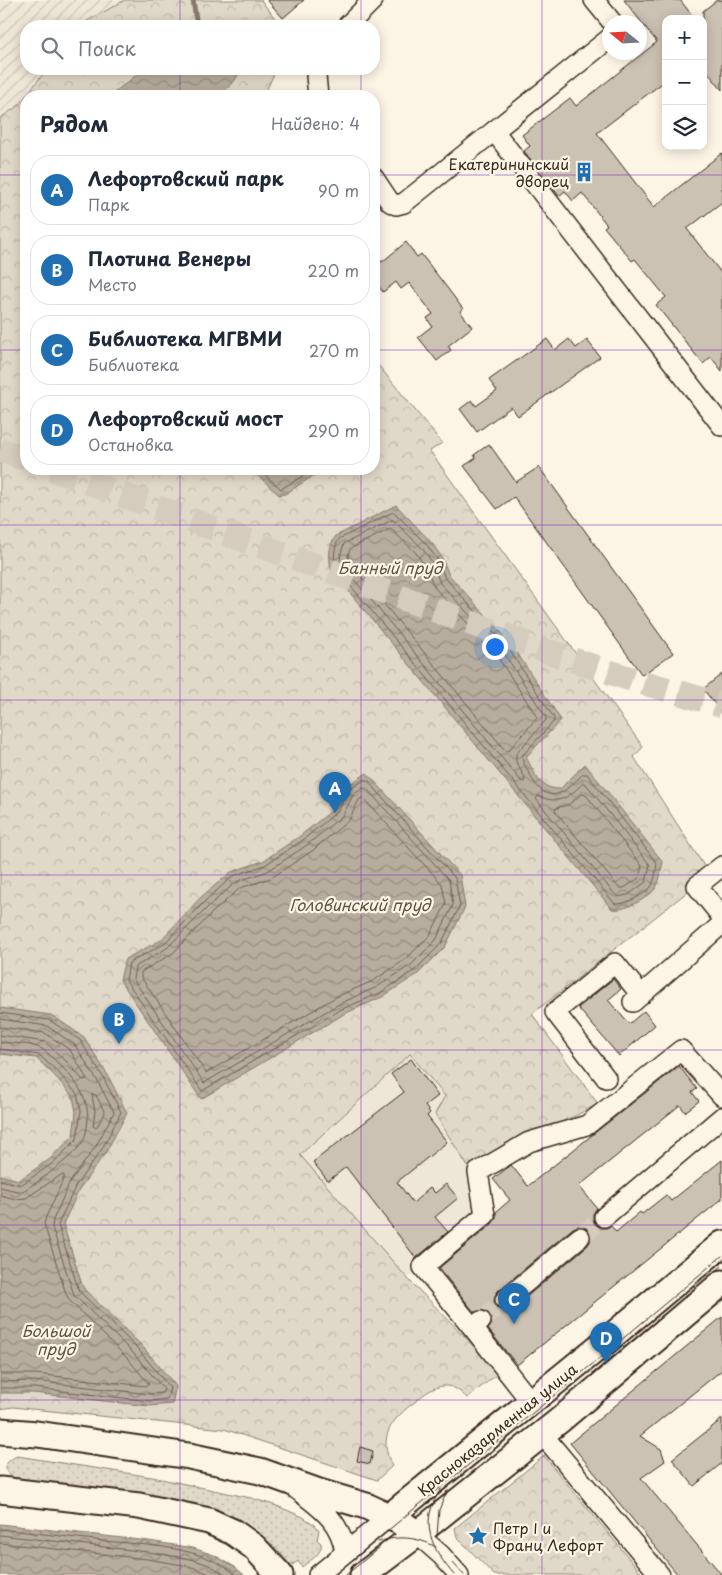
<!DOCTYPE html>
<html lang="ru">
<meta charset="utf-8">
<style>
body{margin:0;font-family:"Playpen Sans",sans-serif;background:#f2f2f3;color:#1f2937}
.controls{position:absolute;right:15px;top:15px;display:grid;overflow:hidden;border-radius:10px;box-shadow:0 2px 12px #0003}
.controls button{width:45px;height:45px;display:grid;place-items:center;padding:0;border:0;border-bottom:1px solid #e0e1e3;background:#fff;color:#1f2937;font:25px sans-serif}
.compass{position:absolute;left:602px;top:15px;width:45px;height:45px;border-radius:50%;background:#fff;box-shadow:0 2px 12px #0003;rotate:288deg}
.you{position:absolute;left:494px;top:646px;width:18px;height:18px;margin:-12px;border:4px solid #fff;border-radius:50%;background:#1a73e8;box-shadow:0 0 0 8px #1a73e833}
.badge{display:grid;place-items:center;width:32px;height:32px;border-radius:50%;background:#1f6fb2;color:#fff;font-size:16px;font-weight:700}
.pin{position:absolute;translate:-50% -41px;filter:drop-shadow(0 1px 2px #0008)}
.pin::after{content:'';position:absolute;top:26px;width:18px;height:15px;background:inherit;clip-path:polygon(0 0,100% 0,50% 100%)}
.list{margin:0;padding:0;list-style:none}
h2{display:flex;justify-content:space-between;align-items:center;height:65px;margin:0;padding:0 20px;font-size:21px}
h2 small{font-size:16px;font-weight:400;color:#747a83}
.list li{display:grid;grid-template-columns:32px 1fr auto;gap:15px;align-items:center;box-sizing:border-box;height:70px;margin:0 10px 10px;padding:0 10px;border:1px solid #e0e1e3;border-radius:20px}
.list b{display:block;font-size:19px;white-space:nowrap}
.list p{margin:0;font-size:16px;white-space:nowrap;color:#747a83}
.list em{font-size:16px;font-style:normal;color:#747a83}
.icon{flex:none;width:28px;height:28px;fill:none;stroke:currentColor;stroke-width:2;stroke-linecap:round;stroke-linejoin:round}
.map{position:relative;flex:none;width:722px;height:1575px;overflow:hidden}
.search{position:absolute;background:#fff;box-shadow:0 2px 12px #0003;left:20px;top:20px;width:360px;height:55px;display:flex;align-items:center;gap:12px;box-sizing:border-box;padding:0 18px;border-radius:20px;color:#747a83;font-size:19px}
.panel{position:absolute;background:#fff;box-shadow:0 2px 12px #0003;left:20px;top:90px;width:360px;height:385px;border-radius:20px}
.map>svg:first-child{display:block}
</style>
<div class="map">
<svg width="722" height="1575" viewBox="0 0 722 1575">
<defs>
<pattern id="industrial-furrows" width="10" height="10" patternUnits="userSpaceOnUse" patternTransform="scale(1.25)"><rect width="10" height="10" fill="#eee6d6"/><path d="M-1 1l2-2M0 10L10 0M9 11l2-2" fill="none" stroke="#cdc5b7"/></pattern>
<pattern id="grass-dots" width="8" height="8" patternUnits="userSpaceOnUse" patternTransform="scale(1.25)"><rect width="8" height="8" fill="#e0d8c8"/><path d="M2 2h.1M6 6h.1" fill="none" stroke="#c1baab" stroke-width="1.8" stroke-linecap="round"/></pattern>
<pattern id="park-crowns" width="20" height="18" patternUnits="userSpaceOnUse" patternTransform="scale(1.25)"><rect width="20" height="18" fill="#e0d8c8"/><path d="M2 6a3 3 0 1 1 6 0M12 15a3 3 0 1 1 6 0" fill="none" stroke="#c1baab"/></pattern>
<pattern id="water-waves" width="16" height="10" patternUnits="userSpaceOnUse" patternTransform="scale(1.25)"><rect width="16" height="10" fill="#b7ad9e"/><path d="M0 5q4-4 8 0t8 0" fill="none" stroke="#968d80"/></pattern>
</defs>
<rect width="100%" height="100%" fill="#fcf5e5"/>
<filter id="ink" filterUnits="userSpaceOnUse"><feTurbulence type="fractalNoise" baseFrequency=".02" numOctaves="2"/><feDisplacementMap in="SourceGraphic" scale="10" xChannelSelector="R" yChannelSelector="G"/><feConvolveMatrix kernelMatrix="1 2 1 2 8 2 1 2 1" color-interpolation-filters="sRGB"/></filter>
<g filter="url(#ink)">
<!-- built -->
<path fill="#eee6d6" d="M411 1054 445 1096 435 1114 470 1170 482 1216 408 1279 300 1155Z"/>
<!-- industrial -->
<path fill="url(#industrial-furrows)" d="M0 0H125L80 26H26V69H47L18 106 0 118Z"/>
<!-- grass -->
<path fill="url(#grass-dots)" stroke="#8e8173" d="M17 1456 152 1477 251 1498 277 1506 303 1517 315 1525 319 1530 317 1540 321 1543C323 1554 310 1560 302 1567L298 1561 291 1566C260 1524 210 1503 159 1497 144 1495 128 1495 113 1492 81 1488 50 1483 18 1479 2 1474 1 1463 17 1456Z"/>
<!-- park -->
<g fill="url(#park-crowns)" stroke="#8e8173">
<path d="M125 0H261L281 26H80L82 24Z"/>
<path d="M47 69H276L264 96H26V469H374V360L442 443 430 451 643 747 634 757 706 869 686 893 532 1014 598 1104 470 1170 435 1114 445 1096 410 1054 300 1155 408 1279 500 1372 467 1398C460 1391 453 1385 443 1386 433 1387 424 1394 416 1401 392 1419 377 1436 392 1466L377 1480 224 1429 13 1407 0 1409V118L18 106Z"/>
<path d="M544 1456 643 1575H494L457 1537 455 1528Z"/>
</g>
<!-- water -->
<g fill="url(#water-waves)" stroke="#85796b">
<path d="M144 69H242L233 83 219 96H110Z"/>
<path d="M251 469H324L285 494 279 495Z"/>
<path d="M396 505 430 541 441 556 449 575 510 642 561 720 526 757C535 774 539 789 560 789L585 764 663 862C661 870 660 883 655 889 648 898 623 912 612 909L331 570C329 557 328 546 336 536Z"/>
<path d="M367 773 460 875 465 907 445 947 418 974 382 997 344 1014 201 1099 120 980 125 959 161 940 201 897 231 872 263 861 300 836 335 808 345 787Z"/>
<path d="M0 1008 51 1015 84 1037 107 1074 127 1113 106 1152 80 1188 63 1224 83 1288 142 1346 176 1386 172 1404 149 1406 33 1393H0V1175L19 1180 50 1159 73 1136 76 1112 73 1097 55 1076 36 1058 0 1054Z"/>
<path d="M0 1524 149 1541 193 1548 214 1555 235 1567 244 1575H0Z"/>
</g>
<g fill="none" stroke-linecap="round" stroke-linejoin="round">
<!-- shore -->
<g stroke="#6d5e51" stroke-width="1">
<path d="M258 469 281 489 315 469"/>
<path d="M394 512 426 544 437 559 445 578 506 645 554 718V721L522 756C522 763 528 770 531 777 549 808 565 792 583 774H587L657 863C656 870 655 881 651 887 644 895 625 905 615 904L336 568C334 558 333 548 339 539Z"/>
<path d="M393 520 422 548 432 562 440 583 501 649 546 717V720L516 754V762L525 778 524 782 521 781 342 565 340 556 344 544Z"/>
<path d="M391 529 416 553 425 566 435 588 495 653 537 717 536 719 508 751 505 750 349 562 348 556 350 549Z"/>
<path d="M365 780 368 781 455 878 460 906 441 944 415 970 380 993 342 1009 202 1091 126 980 129 963 164 944 205 901 233 876 265 865 303 840 338 811 349 790Z"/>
<path d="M583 783 586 784 650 865 646 882 628 895 617 897 536 799 538 796C560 805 568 798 583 783Z"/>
<path d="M364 788 367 789 449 880 453 905 436 940 411 965 377 987 339 1004 204 1083 133 979 135 967 167 948 209 906 236 882 268 871 307 845 343 815 353 795Z"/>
<path d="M582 794 586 795 642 866 639 878 624 888H619L555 811 556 808 568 805Z"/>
<path d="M363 798 442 884 446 904 430 935 406 959 373 981 336 997 206 1073 141 977V972L173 953 214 911 240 888 271 878 312 851 349 820 359 800Z"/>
<path d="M0 1013 49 1020 80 1040 103 1077 121 1112 102 1149 76 1185 58 1225 79 1291 138 1349 170 1388 167 1399 150 1401 34 1388H0"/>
<path d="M0 1019 47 1026 75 1045 97 1080 114 1112 96 1146 70 1182 53 1220 52 1227 74 1295 134 1354 164 1389 162 1393 150 1394 34 1381 0 1382"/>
<path d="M0 1027 45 1033 70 1050 87 1079 83 1080 68 1063 45 1042 0 1035"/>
<path d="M0 1043C9 1042 34 1044 42 1049 48 1052 53 1059 59 1064 81 1085 95 1107 84 1139 79 1153 37 1183 23 1191H17L0 1187"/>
<path d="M0 1049 39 1055 58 1072 77 1094 81 1111 77 1139 53 1163 21 1185 0 1180"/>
<path d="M93 1094 96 1095 105 1113 96 1128 93 1126 95 1111 92 1096Z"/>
<path d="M0 1195 16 1199 26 1198 61 1175H64V1178L46 1217 44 1224 66 1294 70 1301 128 1359 149 1384 146 1386 35 1374H0"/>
<path d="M0 1529C35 1533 69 1537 104 1541 145 1545 204 1546 236 1575"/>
<path d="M0 1535 148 1552 191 1559 209 1565 226 1575"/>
<path d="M0 1543 147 1559 189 1566 212 1575"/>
</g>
<!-- stream -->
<path stroke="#85796b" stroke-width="5" d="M193 0 197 26"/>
</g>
<!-- building -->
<g fill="#ccc2b3" stroke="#3b2a1e" fill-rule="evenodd">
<path d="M267 0H304L283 18Z"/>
<path d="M624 0H680L695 19H666V80L597 133 654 207 722 153V202L687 229 722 274V371L711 357 703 364 656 305 666 297 635 259 632 261 604 227 607 225 582 193 573 201 565 191 559 196 524 151 530 146 522 135 570 98 576 106 657 42Z"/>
<path d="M717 0H722V90L703 66V11Z"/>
<path d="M406 242 417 257 421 254 445 285 463 309 460 311 472 327 448 346 451 350 437 361 418 337 432 326 427 318 433 314 409 283 401 289 396 282 383 292 374 280V251L382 262Z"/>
<path d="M547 339 555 350 569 339 576 348 587 340 600 357 518 416 511 407 477 432 460 409 472 400 476 406 497 391 489 380Z"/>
<path d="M489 444 516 482 539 467 673 653 642 675 514 497 497 509 464 466 476 458 474 455Z"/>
<path d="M722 674V713L703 689Z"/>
<path d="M613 979 621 989 608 1000 629 1024 644 1011 655 1025 619 1056 578 1008Z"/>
<path d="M411 1059 438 1096 425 1106 430 1113 427 1116 447 1142 397 1182 413 1203 430 1188 435 1193 446 1184 458 1198 435 1217 448 1232 416 1258 346 1167 328 1181 313 1162 404 1092 391 1074Z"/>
<path d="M679 1066 697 1089 692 1092 699 1101 685 1112 680 1105 579 1186 597 1208 593 1214V1219L595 1224 601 1228H606L611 1226 616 1232 640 1212 642 1214 666 1195 671 1201 722 1160V1199L517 1365 488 1329 492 1324V1318L490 1314 484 1310 474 1312 439 1268 492 1224 496 1218V1212L510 1200 493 1179 511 1165 528 1186ZM578 1226 584 1227 589 1230 591 1236V1240L587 1246 512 1309 506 1311 501 1310 497 1308 494 1301 495 1296 498 1291 573 1228Z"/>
<path d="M722 1317V1370L640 1436 661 1449 665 1461 641 1478 722 1575H678L570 1443Z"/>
<path d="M722 1419V1463L694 1486 672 1459Z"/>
<path d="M360 1447 373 1451 370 1464 357 1461Z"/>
</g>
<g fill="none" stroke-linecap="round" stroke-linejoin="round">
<!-- minor-tunnel -->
<g stroke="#d5ccbd" stroke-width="19" stroke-dasharray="19 9" stroke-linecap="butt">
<path d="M580 1237 604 1217"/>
<path d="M481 1321 505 1300"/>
</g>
<!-- major-tunnel -->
<g stroke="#d5ccbd" stroke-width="25" stroke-dasharray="25 12" stroke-linecap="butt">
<path d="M0 450 26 459"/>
<path d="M52 469 558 655 634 680 722 705"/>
</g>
<defs>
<g id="minor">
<path d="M594 0 612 22"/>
<path d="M347 26 373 0"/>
<path d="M610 38 494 131 722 426"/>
<path d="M318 96 316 76 318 69"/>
<path d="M374 178 390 202 396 205 404 203 494 131"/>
<path d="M722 866 697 886 722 917"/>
<path d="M633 1002 722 924"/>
<path d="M606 1078 555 1012 615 963 641 995"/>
<path d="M604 1217 722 1117"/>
<path d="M505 1300 580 1237"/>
<path d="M481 1321 473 1328 531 1402"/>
<path d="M473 1328 423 1267 485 1215 478 1172 529 1142 587 1125 681 1050 722 1096"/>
<path d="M542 1434 660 1575"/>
<path d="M295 1488C320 1508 340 1519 345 1552"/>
<path d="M417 1534 441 1555 459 1575"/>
<path d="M318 1575 389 1517"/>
</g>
<g id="major">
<path d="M0 1431 37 1434 189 1456 260 1471 319 1492 366 1506 399 1521 417 1534"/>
<path d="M0 1490 139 1506 209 1521 233 1532 254 1547 280 1575"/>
<path d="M389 1517 606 1341 722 1244"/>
<path d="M363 1575 417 1534 560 1420 722 1283"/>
</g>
</defs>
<!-- minor casing -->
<use href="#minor" stroke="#3b2a1e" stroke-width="22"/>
<!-- major casing -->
<use href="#major" stroke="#3b2a1e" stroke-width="29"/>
<!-- minor -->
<use href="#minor" stroke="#fcf5e5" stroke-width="19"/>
<!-- major -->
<use href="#major" stroke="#fcf5e5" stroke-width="25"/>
<!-- tram -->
<g stroke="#3b2a1e" stroke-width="1">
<path d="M593 1373 722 1266"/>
<path d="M441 1489C418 1522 431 1548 454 1575"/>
<path d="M437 1536 439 1510 447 1491"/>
<path d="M378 1542C398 1535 418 1537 436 1547"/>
<path d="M452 1562 464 1575"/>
<path d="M334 1575 414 1509 572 1381 722 1256"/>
<path d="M346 1575 380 1547"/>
</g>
</g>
</g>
<!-- grid -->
<path fill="none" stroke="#7b2cbf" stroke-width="1" stroke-opacity="0.55" d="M180 0V26M361 0V26M542 0V1575M180 69V96M361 69V96M0 175H26M374 175H722M0 350H26M374 350H722M180 469V1575M361 469V1575M0 525H722M0 700H722M0 875H722M0 1050H722M0 1225H722M0 1400H722"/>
<!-- icons -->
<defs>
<symbol id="building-bare" viewBox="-9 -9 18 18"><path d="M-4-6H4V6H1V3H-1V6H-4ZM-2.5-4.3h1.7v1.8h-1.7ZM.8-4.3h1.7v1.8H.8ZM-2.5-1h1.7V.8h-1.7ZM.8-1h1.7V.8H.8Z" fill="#1f6fb2" stroke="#fcf5e5" stroke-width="2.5" paint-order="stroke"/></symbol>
<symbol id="sight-bare" viewBox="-9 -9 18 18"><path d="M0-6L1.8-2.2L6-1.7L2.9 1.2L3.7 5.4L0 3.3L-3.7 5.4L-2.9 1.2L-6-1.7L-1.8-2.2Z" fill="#1f6fb2" stroke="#fcf5e5" stroke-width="2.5" paint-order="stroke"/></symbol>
</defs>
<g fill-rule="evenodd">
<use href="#building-bare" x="570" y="158" width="28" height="28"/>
<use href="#sight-bare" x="464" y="1522" width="28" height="28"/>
</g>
<g text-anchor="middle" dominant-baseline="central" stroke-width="4.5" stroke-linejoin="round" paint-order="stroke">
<!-- poi labels -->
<g font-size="15" fill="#3b2a1e" stroke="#fcf5e5" text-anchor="end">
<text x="569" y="163">Екатерининский<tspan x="569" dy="17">дворец</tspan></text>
<text x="493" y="1527" text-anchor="start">Петр I и<tspan x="493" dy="17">Франц Лефорт</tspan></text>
</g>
<!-- street labels -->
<g font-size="15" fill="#3b2a1e" stroke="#fcf5e5">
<text transform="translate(497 1429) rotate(-39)">Красноказарменная улица</text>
</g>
<!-- water labels -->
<g font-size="16" font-style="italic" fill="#605144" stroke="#fcf5e5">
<text x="390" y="567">Банный пруд</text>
<text x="360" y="904">Головинский пруд</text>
<text x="56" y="1330">Большой<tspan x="56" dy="18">пруд</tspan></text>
</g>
</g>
</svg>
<div class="controls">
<button>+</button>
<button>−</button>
<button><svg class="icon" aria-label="layers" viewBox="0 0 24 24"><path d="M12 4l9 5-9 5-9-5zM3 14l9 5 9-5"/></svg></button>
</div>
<svg class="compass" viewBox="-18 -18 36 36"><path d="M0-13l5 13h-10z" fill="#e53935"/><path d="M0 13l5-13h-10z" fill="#747a83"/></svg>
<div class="you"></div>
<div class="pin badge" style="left:335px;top:813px">A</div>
<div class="pin badge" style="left:119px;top:1044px">B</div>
<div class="pin badge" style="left:514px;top:1324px">C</div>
<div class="pin badge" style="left:606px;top:1363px">D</div>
<div class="search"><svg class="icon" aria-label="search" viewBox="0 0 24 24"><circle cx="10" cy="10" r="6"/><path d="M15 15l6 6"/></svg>Поиск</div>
<section class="panel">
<h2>Рядом<small>Найдено: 4</small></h2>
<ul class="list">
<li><span class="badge">A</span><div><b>Лефортовский парк</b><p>Парк</p></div><em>90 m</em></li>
<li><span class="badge">B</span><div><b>Плотина Венеры</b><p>Место</p></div><em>220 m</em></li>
<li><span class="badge">C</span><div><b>Библиотека МГВМИ</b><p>Библиотека</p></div><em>270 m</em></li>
<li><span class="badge">D</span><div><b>Лефортовский мост</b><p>Остановка</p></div><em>290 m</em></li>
</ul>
</section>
</div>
